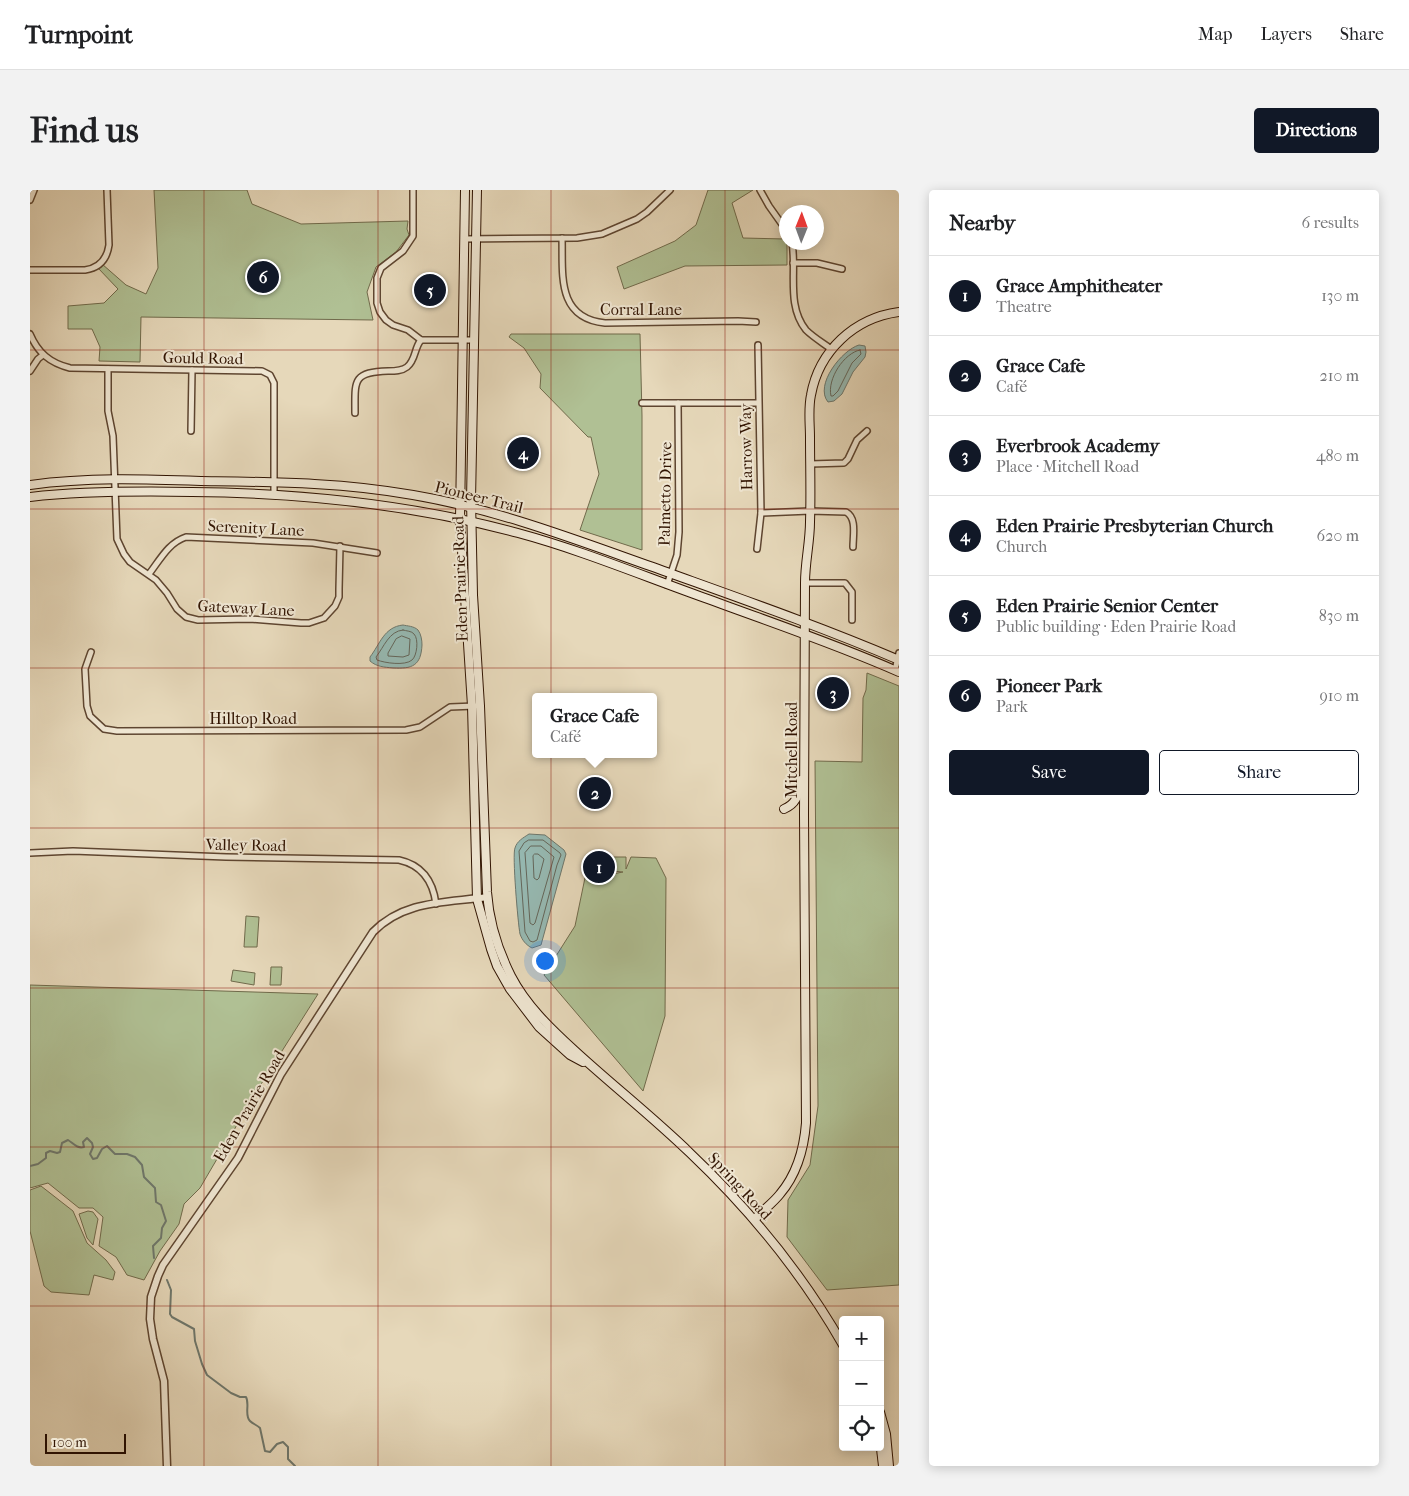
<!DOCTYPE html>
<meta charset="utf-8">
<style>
body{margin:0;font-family:"IM FELL French Canon",serif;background:#f2f2f2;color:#202124}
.controls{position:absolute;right:15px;bottom:15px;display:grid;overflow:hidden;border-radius:5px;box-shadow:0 2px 12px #0003}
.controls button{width:45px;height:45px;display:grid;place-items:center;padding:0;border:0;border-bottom:1px solid #e0e0e0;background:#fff;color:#202124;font:25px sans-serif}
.compass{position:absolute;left:749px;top:15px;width:45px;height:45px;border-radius:50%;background:#fff;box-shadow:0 2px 12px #0003;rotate:1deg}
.scale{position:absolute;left:15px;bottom:12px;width:81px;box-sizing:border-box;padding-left:5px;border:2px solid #311402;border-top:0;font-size:14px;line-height:18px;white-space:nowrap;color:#311402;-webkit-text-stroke:4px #efe6d2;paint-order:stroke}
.you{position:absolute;left:514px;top:770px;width:18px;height:18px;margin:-12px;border:4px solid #fff;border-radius:50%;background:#1a73e8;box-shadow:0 0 0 8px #1a73e833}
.badge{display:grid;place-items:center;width:32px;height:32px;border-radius:50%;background:#111827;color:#fff;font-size:16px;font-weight:700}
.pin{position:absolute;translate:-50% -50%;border:2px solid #fff;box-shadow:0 1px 5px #0006}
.popup{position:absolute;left:502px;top:503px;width:125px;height:65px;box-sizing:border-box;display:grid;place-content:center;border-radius:5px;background:#fff;filter:drop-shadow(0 1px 4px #0005);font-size:16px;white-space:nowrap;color:#757577}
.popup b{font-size:19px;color:#202124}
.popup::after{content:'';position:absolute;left:50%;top:100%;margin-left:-10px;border:10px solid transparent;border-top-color:#fff}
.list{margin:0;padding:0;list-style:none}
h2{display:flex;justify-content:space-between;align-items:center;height:65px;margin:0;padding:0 20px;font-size:21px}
h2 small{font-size:16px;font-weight:400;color:#757577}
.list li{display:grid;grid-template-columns:32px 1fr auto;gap:15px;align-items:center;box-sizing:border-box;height:80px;padding:0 20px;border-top:1px solid #e0e0e0}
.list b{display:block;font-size:19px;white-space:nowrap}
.list p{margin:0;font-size:16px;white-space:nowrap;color:#757577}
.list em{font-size:16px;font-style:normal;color:#757577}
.actions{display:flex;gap:10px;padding:15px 20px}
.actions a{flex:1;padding:11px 0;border:1px solid #111827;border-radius:5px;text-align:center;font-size:18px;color:#111827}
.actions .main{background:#111827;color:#fff}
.icon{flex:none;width:28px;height:28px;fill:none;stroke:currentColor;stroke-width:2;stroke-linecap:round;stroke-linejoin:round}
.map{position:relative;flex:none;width:869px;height:1276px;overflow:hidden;border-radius:5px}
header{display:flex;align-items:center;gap:30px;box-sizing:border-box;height:70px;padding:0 25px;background:#fff;border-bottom:1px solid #e0e0e0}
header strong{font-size:24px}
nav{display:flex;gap:28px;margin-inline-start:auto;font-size:18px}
.intro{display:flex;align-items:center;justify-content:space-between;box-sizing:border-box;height:120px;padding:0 30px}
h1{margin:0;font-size:35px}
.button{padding:12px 22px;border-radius:5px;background:#111827;color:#fff;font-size:18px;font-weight:700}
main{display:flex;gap:30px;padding:0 30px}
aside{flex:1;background:#fff;border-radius:5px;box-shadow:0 2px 12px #0003}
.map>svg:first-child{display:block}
</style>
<header>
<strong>Turnpoint</strong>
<nav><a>Map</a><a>Layers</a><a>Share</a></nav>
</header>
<div class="intro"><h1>Find us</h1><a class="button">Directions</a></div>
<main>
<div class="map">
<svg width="869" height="1276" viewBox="0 0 869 1276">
<rect width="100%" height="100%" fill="#e6d8ba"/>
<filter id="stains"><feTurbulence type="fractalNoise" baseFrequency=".004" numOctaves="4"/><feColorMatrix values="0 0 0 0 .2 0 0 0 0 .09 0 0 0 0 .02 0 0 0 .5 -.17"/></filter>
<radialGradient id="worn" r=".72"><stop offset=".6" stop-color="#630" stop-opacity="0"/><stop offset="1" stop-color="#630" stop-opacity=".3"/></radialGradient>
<!-- green -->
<g fill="#b0c094" stroke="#706a4b">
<path d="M124 0H217L222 14 271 34 378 31 377 39 379 45 366 62 346 77 337 102 343 130 111 127 110 172 69 171 70 157 62 139H38V116L74 113 88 99 68 78 72 74 96 95 116 104 128 78Z"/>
<path d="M678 0H723L702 13 713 48 755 49 757 54V75L655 76 594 99 587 77 645 51 666 35Z"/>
<path d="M481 144H610L612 226V360L550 340 569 284 561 247H558L510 198 511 184 494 158 479 147Z"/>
<path d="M837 483 869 496V1095L797 1100 757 1047 758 1010 780 975 788 916 785 571 832 572 833 508 836 500Z"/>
<path d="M582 667H596V679L601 667 626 668 636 688 635 826 613 901 514 785 545 736 556 683 566 687 593 682 582 681Z"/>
<path d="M216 726 229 727 227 757H214Z"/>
<path d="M241 777H252L251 795H240Z"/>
<path d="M203 780 225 783 224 795 201 791Z"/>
<path d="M0 795 288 804 228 899 170 998 154 1014 149 1034 130 1061 114 1090 97 1085 86 1067 69 1056 73 1027 63 1018H49L18 993 0 998Z"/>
<path d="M11 996 43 1021 57 1053 76 1070 85 1082 83 1090 64 1085 59 1105 21 1102 14 1096 0 1041V1000Z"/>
<path d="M58 1021 63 1022 68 1029 63 1055 57 1048 49 1024Z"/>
</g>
<!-- water -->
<g fill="#96b9b2" stroke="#6e776c">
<path d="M829 155 835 156 836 162 835 167 823 182 812 204 804 211 798 212C784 195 812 160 829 155Z"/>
<path d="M373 435C377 436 384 436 388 440 391 444 392 450 392 455 391 476 382 479 363 478 354 477 347 477 340 471V467C350 454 354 437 373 435Z"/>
<path d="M499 644 515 645 534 660 536 664 511 755 502 758C496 755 492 750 490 744 488 734 482 664 485 658 487 651 493 648 499 644Z"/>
</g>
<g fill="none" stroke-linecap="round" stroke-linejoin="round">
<!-- shore -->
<g stroke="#64665a" stroke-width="1">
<path d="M830 160 831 164 822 173 808 201 803 206H801C797 189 814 163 830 160Z"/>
<path d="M373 440C376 441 382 441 384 444 389 449 387 466 382 470 375 476 355 473 347 470L346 467C354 457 359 441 373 440Z"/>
<path d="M372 446 380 449 379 465 373 467 358 466V463L366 449Z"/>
<path d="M499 650H513L530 663 531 665 527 675 507 750 503 752 500 751 495 742 489 661 494 653Z"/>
<path d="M501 656H511L524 667 505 733 503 735 500 733 495 663Z"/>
<path d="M505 664H508L514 669 509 688 507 690 504 688 503 666Z"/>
</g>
<!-- stream -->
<g stroke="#6e776c" stroke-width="2">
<path d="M0 976 8 974 16 968V963L20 961 27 963 30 962 32 953 38 950C43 953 47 959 54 957L53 952 57 948 62 953 63 957 60 964 63 969 67 968 72 959 77 956 85 964H97L105 967 112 975 114 987 125 998 126 1012 131 1015 136 1031 132 1038 131 1048 123 1056 124 1068"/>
<path d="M137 1090 141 1100 140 1124 142 1127 164 1139 165 1151 172 1174 177 1185 201 1203 210 1207H216C220 1214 214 1225 220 1231 223 1234 227 1235 230 1238L235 1261 240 1262 247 1254 253 1252 258 1257V1269L265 1276"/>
</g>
<defs>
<g id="minor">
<path d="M383 0V46L373 61 351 78 347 88V113L350 122 356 130 363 135 378 140 391 150H444"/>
<path d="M730 0 739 16 756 40"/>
<path d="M0 10 4 0"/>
<path d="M532 48C533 84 526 128 575 133L708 131 726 132"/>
<path d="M434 49 547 48 572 44 607 29 617 22 640 0"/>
<path d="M762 52C767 81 756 115 776 140 783 147 793 153 801 159"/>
<path d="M763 73H787L812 79"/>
<path d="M0 80H55C69 78 77 69 79 55L77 0"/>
<path d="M0 144C8 163 20 173 40 178L232 181 240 185 244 193V304"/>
<path d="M78 179V221L83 246 87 349 94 364 100 372 126 390 137 403 147 419 156 427 168 430 220 429 271 433H279L294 428 305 416 309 407V399L310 356"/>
<path d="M0 181 8 169 13 165"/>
<path d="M612 213H728"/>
<path d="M325 223C325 191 322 182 358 181 365 181 372 181 377 177 386 170 384 158 391 150"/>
<path d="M161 241 162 180"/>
<path d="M780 274 814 273 818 269 827 250 837 241"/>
<path d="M731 323 780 321 816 322C827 328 823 345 823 357"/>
<path d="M727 359 731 323 728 155"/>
<path d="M119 384C130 370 138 353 156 347L283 353 347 363"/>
<path d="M775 393H815L822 402V430"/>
<path d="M637 395 647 365 649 342 648 213"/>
<path d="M61 462 55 479 57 516 60 526 74 539 87 541 376 540 390 537 420 517 445 516"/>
<path d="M865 480 869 463"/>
<path d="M0 663 43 661 196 667 369 670C392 675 403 691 406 714"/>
</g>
<path id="tertiary" d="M137 1276 134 1191 123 1149 120 1129 121 1107 128 1086 133 1075 208 968 251 884 343 742C374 710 416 713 457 707"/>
<g id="secondary">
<path d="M435 0 430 329 442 516 447 709 461 759 467 776 480 799 509 837 540 865 553 872"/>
<path d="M447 0 441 310 443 405 450 516 457 702C459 731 468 760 481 786 496 815 520 838 544 860 582 895 623 927 660 963 720 1020 772 1083 813 1155"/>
<path d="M0 295C57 287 114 289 171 291 242 292 312 292 383 305 465 319 541 348 620 376 703 406 787 435 869 470"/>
<path d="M0 307C54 301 108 301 162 302 272 303 381 314 488 343 551 360 613 386 675 408 740 432 806 454 869 482"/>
<path d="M754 619C768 613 768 604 771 590"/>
<path d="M725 1029C733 1020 743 1013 750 1004 767 984 774 959 776 933L774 625 775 393C775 372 780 352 780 332 781 304 780 275 780 247 780 234 778 219 781 205 789 161 824 128 869 122"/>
<path d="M850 1222 856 1244 859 1276"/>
<path d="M850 1250 853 1276"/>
</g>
</defs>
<!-- minor casing -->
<use href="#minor" stroke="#5e4530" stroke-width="8"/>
<!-- tertiary casing -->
<use href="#tertiary" stroke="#5e4530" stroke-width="9"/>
<!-- secondary casing -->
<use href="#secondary" stroke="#311402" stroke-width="10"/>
<!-- minor -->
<use href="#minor" stroke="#efe6d2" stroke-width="5"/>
<!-- tertiary -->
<use href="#tertiary" stroke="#efe6d2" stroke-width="6"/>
<!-- secondary -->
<use href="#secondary" stroke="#efe6d2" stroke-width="8"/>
</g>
<!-- grid -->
<path fill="none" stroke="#8f2418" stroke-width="1" stroke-opacity="0.55" d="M174 0V1276M348 0V1276M521 0V1276M695 0V1276M0 160H869M0 319H869M0 478H869M0 638H869M0 798H869M0 957H869M0 1116H869"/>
<g text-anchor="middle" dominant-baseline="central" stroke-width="4" stroke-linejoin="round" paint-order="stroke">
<!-- street labels -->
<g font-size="16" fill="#311402" stroke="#efe6d2">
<text x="611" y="119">Corral Lane</text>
<text transform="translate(173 168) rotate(1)">Gould Road</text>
<text transform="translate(716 257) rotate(-91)">Harrow Way</text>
<text transform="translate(635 304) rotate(-89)">Palmetto Drive</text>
<text transform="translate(449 307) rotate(14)">Pioneer Trail</text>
<text transform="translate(226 338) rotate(3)">Serenity Lane</text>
<text transform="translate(430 389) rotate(-92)">Eden Prairie Road</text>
<text transform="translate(216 418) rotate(3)">Gateway Lane</text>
<text x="223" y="528">Hilltop Road</text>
<text transform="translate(761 560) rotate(-90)">Mitchell Road</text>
<text transform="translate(216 655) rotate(1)">Valley Road</text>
<text transform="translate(219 916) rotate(-60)">Eden Prairie Road</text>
<text transform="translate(710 996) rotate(47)">Spring Road</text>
</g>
</g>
<rect width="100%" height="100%" filter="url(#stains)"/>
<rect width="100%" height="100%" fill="url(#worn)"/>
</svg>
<div class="controls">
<button>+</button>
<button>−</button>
<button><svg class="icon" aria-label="locate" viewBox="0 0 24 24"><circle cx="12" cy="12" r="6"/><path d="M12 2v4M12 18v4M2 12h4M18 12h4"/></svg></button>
</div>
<svg class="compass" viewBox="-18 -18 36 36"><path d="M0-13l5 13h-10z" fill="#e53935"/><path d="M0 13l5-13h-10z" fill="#757577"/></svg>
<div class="scale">100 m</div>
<div class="you"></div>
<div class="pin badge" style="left:569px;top:677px">1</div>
<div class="pin badge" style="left:565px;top:603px">2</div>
<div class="popup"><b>Grace Cafe</b>Café</div>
<div class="pin badge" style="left:803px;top:503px">3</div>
<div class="pin badge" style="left:493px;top:263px">4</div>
<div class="pin badge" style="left:400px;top:100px">5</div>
<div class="pin badge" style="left:233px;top:87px">6</div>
</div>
<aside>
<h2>Nearby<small>6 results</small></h2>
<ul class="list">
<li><span class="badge">1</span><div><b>Grace Amphitheater</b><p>Theatre</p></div><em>130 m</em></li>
<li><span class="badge">2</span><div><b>Grace Cafe</b><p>Café</p></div><em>210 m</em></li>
<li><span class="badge">3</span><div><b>Everbrook Academy</b><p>Place · Mitchell Road</p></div><em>480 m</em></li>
<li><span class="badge">4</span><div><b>Eden Prairie Presbyterian Church</b><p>Church</p></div><em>620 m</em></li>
<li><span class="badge">5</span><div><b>Eden Prairie Senior Center</b><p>Public building · Eden Prairie Road</p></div><em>830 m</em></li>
<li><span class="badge">6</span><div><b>Pioneer Park</b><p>Park</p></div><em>910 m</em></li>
</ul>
<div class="actions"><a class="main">Save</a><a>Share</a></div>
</aside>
</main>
